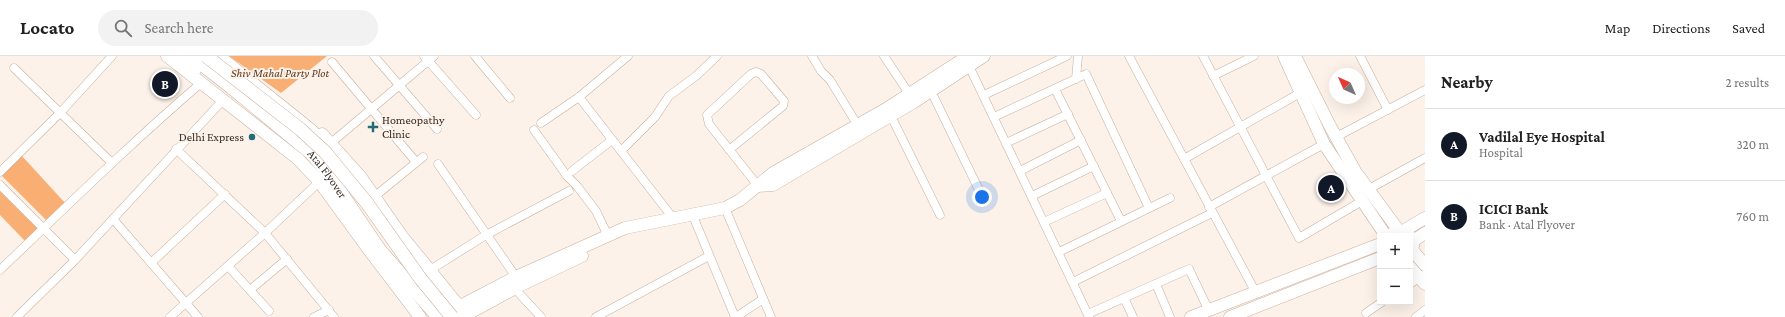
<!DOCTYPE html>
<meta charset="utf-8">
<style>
body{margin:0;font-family:"Crimson Pro",serif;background:#f2f2f2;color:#222}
.controls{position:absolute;right:12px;bottom:12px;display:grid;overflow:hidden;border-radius:0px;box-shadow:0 4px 16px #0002}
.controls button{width:36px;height:36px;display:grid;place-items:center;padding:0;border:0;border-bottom:1px solid #e0e0e0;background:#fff;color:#222;font:20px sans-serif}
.compass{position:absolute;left:1329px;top:12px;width:36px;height:36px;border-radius:50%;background:#fff;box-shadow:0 4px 16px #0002;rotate:315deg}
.you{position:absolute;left:982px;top:141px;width:14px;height:14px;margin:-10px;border:3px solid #fff;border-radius:50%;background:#1a73e8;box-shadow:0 0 0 6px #1a73e833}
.badge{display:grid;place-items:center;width:26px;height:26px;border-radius:50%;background:#111827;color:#fff;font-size:13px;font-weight:700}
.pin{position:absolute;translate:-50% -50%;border:2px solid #fff;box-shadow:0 1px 4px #0006}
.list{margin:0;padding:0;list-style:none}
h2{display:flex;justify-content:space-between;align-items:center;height:52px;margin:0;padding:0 16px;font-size:17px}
h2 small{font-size:13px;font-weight:400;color:#767676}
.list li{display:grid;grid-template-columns:26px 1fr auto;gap:12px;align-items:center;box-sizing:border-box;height:72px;padding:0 16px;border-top:1px solid #e0e0e0}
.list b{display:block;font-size:15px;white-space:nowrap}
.list p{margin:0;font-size:13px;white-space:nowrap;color:#767676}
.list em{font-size:13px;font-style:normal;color:#767676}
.icon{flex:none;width:22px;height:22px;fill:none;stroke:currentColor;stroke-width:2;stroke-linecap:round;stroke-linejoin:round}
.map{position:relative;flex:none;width:1425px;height:261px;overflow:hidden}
header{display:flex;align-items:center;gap:24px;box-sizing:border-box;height:56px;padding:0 20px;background:#fff;border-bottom:1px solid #e0e0e0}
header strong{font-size:19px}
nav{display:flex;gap:22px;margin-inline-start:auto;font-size:14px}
.search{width:280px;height:36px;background:#f2f2f2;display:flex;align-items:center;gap:10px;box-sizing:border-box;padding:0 14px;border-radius:22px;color:#767676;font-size:15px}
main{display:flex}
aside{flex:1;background:#fff}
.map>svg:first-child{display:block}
</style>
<header>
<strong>Locato</strong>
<div class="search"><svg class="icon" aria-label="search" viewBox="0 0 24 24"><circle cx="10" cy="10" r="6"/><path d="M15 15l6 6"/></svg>Search here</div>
<nav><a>Map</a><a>Directions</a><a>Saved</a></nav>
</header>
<main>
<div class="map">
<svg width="1425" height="261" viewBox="0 0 1425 261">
<rect width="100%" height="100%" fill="#fdf2e9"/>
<!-- green -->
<g fill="#f9af73">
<path d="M229 0H327L281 37Z"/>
<path d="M22 100 66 148 48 166 2 120Z"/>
<path d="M0 131 41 172 26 186 0 159Z"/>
</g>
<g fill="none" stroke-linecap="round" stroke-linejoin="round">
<defs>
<g id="street">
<path d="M374 0 437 73"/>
<path d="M424 0 476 59"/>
<path d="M475 0 510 42"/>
<path d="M812 0 821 15 830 24 860 73"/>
<path d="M884 0 912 42"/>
<path d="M1129 0 1256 237"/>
<path d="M1203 0 1299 182 1362 145"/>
<path d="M1360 0 1388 54"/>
<path d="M332 6 416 106"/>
<path d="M969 10 1089 261"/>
<path d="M14 12 112 107"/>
<path d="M1213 20 1254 0"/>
<path d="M1076 23 1078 0"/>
<path d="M1055 33 1121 165"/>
<path d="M931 35 981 138"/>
<path d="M984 39 1067 0"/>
<path d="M579 41 673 162"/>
<path d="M891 60 940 159"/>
<path d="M994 61 1086 18 1149 152"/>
<path d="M541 67 579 41 628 0"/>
<path d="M534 74 567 120 577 130 596 155 608 180"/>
<path d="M1336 81 1425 34"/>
<path d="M331 87 434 0"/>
<path d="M1006 87 1068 58"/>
<path d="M176 93 265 177 334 261"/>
<path d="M729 94 783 50 784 45 761 18 756 16 751 18 707 59 709 68 758 130"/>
<path d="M621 95 655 61 669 40 696 20 717 0"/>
<path d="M1184 103 1300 37"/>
<path d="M438 108 518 224"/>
<path d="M572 115 612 84"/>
<path d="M1020 115 1081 84"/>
<path d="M0 116 60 57 112 0"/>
<path d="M0 129 75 204"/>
<path d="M1369 133 1425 102"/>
<path d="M1032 140 1094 110"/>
<path d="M374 141 423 101"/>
<path d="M1209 151 1324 88"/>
<path d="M725 152 771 261"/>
<path d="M693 160 735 261"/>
<path d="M113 163 198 261"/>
<path d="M1044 166 1107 137"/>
<path d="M265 177 320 125"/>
<path d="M1059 196 1170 142"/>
<path d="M151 207 225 138"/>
<path d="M228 210 269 255"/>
<path d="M0 214C66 151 131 87 201 27"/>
<path d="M430 214 486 179 569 135"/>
<path d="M1073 226 1212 157"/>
<path d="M1156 228 1170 261"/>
<path d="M1410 228 1425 218"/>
<path d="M515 233 541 261"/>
<path d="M250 234 287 203"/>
<path d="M1124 242 1133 261"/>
<path d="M1366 257 1382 246"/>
<path d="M1088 258 1189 213 1209 255"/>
<path d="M17 261 75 204 223 44"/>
<path d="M170 261 265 177"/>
<path d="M314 261 329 254"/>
<path d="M596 261 709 200"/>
<path d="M736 261 763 243"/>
<path d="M1416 261 1425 254"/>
</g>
<g id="secondary">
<path d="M167 0 298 103 318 124 366 190 420 261"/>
<path d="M1284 0 1324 88 1386 180"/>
<path d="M1295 0 1330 70 1355 115 1399 175"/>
<path d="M322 78 360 120 401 179 468 261"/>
<path d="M758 130 773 129 914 46 984 0"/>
<path d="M1403 175 1425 162"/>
<path d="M1393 177 1403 175C1413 180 1416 188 1410 197"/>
<path d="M1413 185 1425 177"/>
<path d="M1412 194 1425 209"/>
<path d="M1410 211 1425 228"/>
<path d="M441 260 516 221 625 172 725 152 740 144 773 117 886 53 968 0"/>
<path d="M462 261 521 229 582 200"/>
<path d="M1191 261 1380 188"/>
<path d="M1230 261 1380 202"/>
</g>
<g id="primary">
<path d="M178 0 195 13"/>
<path id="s1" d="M191 0 232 32 312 98 327 116 379 193 438 261"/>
<path d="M218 0 308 72 326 88"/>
</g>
</defs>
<!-- street casing -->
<use href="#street" stroke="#c8ae9a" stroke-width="9"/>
<!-- secondary casing -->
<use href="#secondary" stroke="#c8ae9a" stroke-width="13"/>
<!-- primary casing -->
<use href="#primary" stroke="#c8ae9a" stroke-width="14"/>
<!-- street -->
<use href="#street" stroke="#fff" stroke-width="8"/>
<!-- secondary -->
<use href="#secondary" stroke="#fff" stroke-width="12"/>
<!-- primary -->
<use href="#primary" stroke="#fff" stroke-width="13"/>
<defs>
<path id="primary-bridge" d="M206 0 300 73 325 96 367 147 420 222 452 261"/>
</defs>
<!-- primary-bridge casing -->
<use href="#primary-bridge" stroke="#c8ae9a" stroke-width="14" stroke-linecap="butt"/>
<!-- primary-bridge -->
<use href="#primary-bridge" stroke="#fff" stroke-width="13"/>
</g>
<!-- markers -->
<g fill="#236c77" stroke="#fdf2e9" stroke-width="1.5">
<path d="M371 65h4v4h4v4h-4v4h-4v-4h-4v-4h4z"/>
<circle cx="252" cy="81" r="4"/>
</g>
<g text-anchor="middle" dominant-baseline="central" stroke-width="4" stroke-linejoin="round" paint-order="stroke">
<!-- park labels -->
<g font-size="12" font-style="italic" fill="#5c3a1e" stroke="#fdf2e9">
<text x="280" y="17">Shiv Mahal Party Plot</text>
</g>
<!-- poi labels -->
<g font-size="12" fill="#352b23" stroke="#fdf2e9" text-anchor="start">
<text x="382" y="64">Homeopathy<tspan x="382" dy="14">Clinic</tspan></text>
<text x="244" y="81" text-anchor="end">Delhi Express</text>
</g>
<!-- street labels -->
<g font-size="12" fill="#352b23" stroke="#fdf2e9">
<text stroke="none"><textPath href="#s1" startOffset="181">Atal Flyover</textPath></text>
</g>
</g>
</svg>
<div class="controls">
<button>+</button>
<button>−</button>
</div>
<svg class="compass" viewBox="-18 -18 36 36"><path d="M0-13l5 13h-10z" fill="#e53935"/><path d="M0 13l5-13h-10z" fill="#767676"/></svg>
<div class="you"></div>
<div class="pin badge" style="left:1331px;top:132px">A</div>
<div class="pin badge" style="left:165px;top:28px">B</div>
</div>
<aside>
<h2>Nearby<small>2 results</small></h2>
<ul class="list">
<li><span class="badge">A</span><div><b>Vadilal Eye Hospital</b><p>Hospital</p></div><em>320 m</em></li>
<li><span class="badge">B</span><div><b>ICICI Bank</b><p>Bank · Atal Flyover</p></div><em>760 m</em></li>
</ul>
</aside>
</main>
